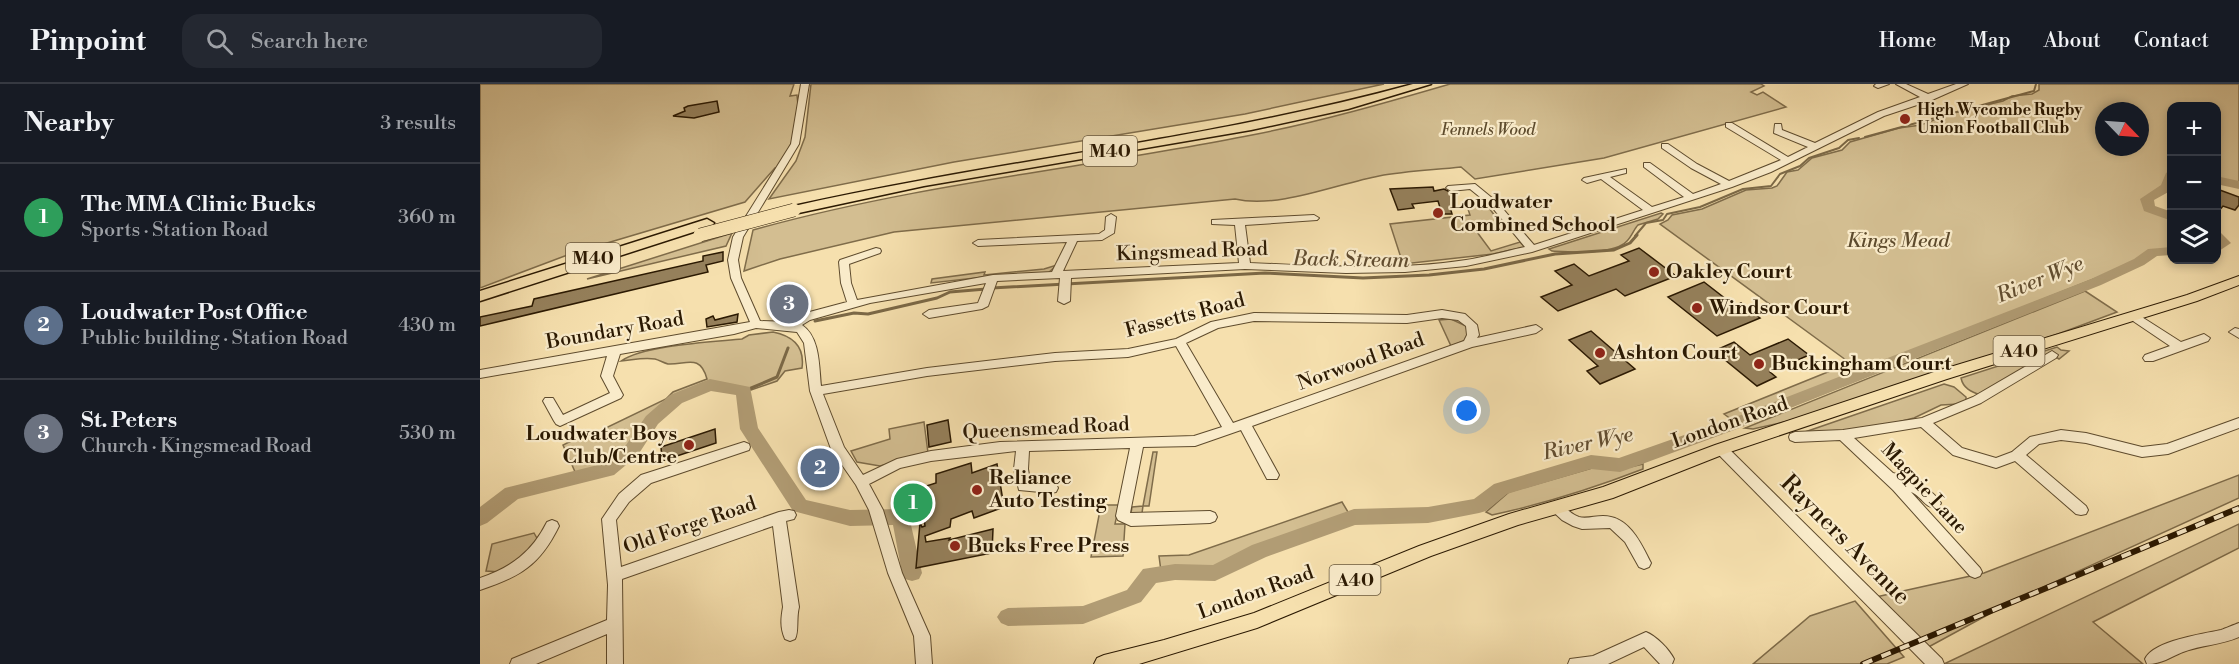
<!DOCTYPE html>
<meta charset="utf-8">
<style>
body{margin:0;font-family:"Libre Bodoni",serif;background:#242831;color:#f1f3f6}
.controls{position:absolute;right:18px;top:18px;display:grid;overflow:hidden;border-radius:12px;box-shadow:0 3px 9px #0003}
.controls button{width:54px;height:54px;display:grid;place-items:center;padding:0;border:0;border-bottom:2px solid #363941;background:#171b24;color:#f1f3f6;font:30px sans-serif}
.compass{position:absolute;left:1615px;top:18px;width:54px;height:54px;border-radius:50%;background:#171b24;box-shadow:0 3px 9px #0003;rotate:115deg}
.you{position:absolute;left:987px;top:327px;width:21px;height:21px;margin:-15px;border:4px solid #fff;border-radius:50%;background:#1a73e8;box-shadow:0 0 0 9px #1a73e833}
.badge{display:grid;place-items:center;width:39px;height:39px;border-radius:50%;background:#c59692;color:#fff;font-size:20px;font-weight:700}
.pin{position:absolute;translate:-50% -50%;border:3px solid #fff;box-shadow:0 2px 6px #0006}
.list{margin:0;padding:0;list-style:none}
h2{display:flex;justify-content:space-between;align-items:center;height:78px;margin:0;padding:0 24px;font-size:26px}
h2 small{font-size:20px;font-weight:400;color:#9ea1a6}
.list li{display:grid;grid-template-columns:39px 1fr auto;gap:18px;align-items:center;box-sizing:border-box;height:108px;padding:0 24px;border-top:2px solid #363941}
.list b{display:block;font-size:22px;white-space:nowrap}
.list p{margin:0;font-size:20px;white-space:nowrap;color:#9ea1a6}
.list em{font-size:20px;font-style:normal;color:#9ea1a6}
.icon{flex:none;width:33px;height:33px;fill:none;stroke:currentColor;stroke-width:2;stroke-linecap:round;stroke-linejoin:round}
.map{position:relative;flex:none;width:1759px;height:580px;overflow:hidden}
header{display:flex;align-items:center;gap:36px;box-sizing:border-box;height:84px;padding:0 30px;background:#171b24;border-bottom:2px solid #363941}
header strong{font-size:28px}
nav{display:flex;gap:33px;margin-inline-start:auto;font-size:21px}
.search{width:420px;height:54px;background:#242831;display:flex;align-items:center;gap:15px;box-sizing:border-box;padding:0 21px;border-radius:18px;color:#9ea1a6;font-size:22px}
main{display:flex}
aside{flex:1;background:#171b24}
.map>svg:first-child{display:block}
</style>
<header>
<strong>Pinpoint</strong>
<div class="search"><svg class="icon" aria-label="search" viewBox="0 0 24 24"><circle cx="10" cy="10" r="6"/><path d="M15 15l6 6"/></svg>Search here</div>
<nav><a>Home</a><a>Map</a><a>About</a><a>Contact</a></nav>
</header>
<main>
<aside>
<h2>Nearby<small>3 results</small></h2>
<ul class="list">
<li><span class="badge" style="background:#2e9e5b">1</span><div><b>The MMA Clinic Bucks</b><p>Sports · Station Road</p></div><em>360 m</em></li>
<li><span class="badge" style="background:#5c6f8a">2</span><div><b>Loudwater Post Office</b><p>Public building · Station Road</p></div><em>430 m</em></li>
<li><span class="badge" style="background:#6b7280">3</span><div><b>St. Peters</b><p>Church · Kingsmead Road</p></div><em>530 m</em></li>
</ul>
</aside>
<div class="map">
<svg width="1759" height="580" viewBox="0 0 1759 580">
<rect width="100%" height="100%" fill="#f6e0ae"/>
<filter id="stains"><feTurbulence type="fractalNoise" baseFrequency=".00333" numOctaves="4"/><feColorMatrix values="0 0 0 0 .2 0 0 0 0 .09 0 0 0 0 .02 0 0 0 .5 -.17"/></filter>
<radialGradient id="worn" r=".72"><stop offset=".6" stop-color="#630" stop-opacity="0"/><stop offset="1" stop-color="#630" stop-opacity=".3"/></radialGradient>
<!-- green -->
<g fill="#d3be91" stroke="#7f6c4a" stroke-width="1.5" fill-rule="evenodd">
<path d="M0 0H314L310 12 317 11C321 43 314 58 298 83L295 84 265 118 90 170 0 204Z"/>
<path d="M331 0H904L765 30 474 78 289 115 316 77 325 53Z"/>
<path d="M970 0H1281L1284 2 1271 8 1277 11 1283 8 1306 23 1124 74 995 95 981 83C954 86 926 87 899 92 857 100 797 125 755 115L414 148 300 175 264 187 273 146C437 100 606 84 772 51 839 38 905 19 970 0Z"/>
<path d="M1559 0H1759V99L1737 95 1736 22H1692L1691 88 1681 106 1663 117 1673 128 1691 135V167H1668L1651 180 1634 187 1255 338 1244 330 1370 279 1180 140 1188 136 1192 131 1222 125 1266 106 1292 104 1297 102 1307 88 1318 86 1332 74 1362 66 1370 58 1419 44 1441 41 1469 30 1523 17 1532 12 1552 10 1559 6ZM1624 27H1660V63H1624Z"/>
<path d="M1006 120 1024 144 997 148 1011 167 1040 158 1045 163 1013 170 923 180 910 140 990 131 987 122Z"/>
<path d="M1181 129 1183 130 1178 135 1158 141C1154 145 1152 152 1147 157 1134 171 1091 168 1072 167L1069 165Z"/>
<path d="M252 149 246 162 107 195Z"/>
<path d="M577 181 568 189 513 192 451 199 452 195 505 188 504 191 564 185Z"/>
<path d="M1605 207 1637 228 1578 250 1313 336 1273 345 1265 344Z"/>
<path d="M971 235 986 242 988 251 986 256 971 262 959 236Z"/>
<path d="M293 248C313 252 325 262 322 284L305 287 297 297 271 306 237 303 211 308 192 318 174 334 139 380 106 393 96 390 83 361 99 353 101 356 186 315 193 308 227 295C220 269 206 281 188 280 184 279 179 276 175 275 163 273 153 276 141 277 164 261 232 258 262 255L269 251Z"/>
<path d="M1577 263 1581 266 1589 267 1579 275 1571 270 1501 311C1491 308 1483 304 1481 294Z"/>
<path d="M1464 300 1474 303 1486 313V317L1479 320 1461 321 1434 334 1386 346 1319 350Z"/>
<path d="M444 338 448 369 400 382 377 378 371 367 410 355 409 345Z"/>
<path d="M673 368H677L669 422H663L662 429H651L652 423 663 422Z"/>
<path d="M1163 380V385C1114 404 1063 420 1012 431L1006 428 1029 408 1119 382 1127 381 1142 385Z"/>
<path d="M1759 391V414L1535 516 1443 566 1396 513 1504 489Z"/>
<path d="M862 418 874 438C847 444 802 451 780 465 759 477 751 497 724 490L721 493 681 487 679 472 709 471Z"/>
<path d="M621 421H639L635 440H645L643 472 611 473Z"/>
<path d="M1759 440V464L1613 538 1663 580H1464Z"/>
<path d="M54 449 58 456 56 462 20 488 6 487 12 460Z"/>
<path d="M1375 517 1424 573 1407 580H1273L1330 532Z"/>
</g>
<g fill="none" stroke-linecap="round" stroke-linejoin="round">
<!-- stream-far1 -->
<g stroke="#7b6846" stroke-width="2">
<path d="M1385 53 1550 8 1554 7 1556 0"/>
<path d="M1155 152 1166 139 1183 136 1187 130 1220 123 1263 105 1291 102 1300 90 1320 82 1329 74 1359 64 1368 56 1379 54"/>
</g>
<!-- stream -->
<g stroke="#7b6846" stroke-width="3">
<path d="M512 204 785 189 883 194 949 191 1004 185 1075 170 1134 166 1150 159 1157 151"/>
<path d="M335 237 374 229 388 230 457 214 470 208 506 205"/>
<path d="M264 307 297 293 308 264"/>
</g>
<!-- river -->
<g fill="#b19c74" fill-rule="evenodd">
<path d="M1692 85V106L1674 116 1675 122 1692 128V137L1664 127 1660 115 1681 101 1686 89Z"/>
<path d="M1736 92 1759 97V105L1736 100Z"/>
<path d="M1736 148 1741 149 1751 159 1736 169Z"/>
<path d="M1692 163V171L1677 172 1664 181 1621 201 1273 339 1146 386 1140 388 1111 385 1027 410 1006 427 999 429 948 439 875 441 786 473 735 497 695 496 676 499 661 518 603 540 528 542 521 539 517 533 521 527 528 524 603 522 647 506 663 485 695 480 733 481 772 461 874 425 948 423 994 415 1014 400 1111 371 1139 374 1261 331 1611 195 1654 175 1668 165Z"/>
<path d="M230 295 270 303 278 344 326 416 370 426 421 425 428 428 442 489 439 495 432 497 425 495 422 489 413 441 370 442 313 427 260 345 256 311 231 307 202 319 178 340 158 371 134 391 38 415 7 439 0 442V423L25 404 122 380 146 361 166 332 190 311Z"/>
</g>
</g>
<!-- building -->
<g fill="#95805b" stroke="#2b1902" stroke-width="1.5">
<path d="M237 17 239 28 214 34 193 32 205 27 204 24 208 22Z"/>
<path d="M953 103 954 107 964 105 972 109 975 122 970 123 972 130H962L958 117 932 120 934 124 918 126 910 105Z"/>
<path d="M1737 105 1759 113V121L1755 126 1743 122 1737 129Z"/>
<path d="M1159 164 1196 192 1145 212 1136 205 1078 227 1061 213 1092 201 1075 187 1094 180 1109 192 1149 177 1141 171Z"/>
<path d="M243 168V177L226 181 228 188 0 242V233L52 222 54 215 223 177V172Z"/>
<path d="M1224 198 1255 222 1261 219 1280 234 1237 252 1188 213Z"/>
<path d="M323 211V223L292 228V221L297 220V217Z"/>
<path d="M258 230 257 238 227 243 226 235 233 232 235 236Z"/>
<path d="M1111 247 1155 285 1120 300 1107 287 1118 282 1089 256Z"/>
<path d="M1308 255 1329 271 1290 288 1296 293 1277 302 1234 267 1254 258 1270 271Z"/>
<path d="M468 336 471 358 449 363 447 341Z"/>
<path d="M235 345 236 359 182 377 181 363Z"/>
<path d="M491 379 492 389 517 380 524 423 494 434 492 427 471 435 470 443 445 452 446 458 470 454 469 456 513 445 512 469 436 484 440 439 442 443 445 442 440 404 456 399V390Z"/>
</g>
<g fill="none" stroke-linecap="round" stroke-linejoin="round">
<defs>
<g id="minor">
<path d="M321 0H329L319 60 263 153 258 176 261 194 280 237 311 238 322 230 367 218 361 199 359 178 360 176 396 164 400 165 401 167 400 169 369 180 371 199 377 216 513 191 572 188 587 158 498 162 493 159 498 156 619 150 625 146 626 133 631 130 636 133 634 149 622 156 597 157 583 187 759 179 755 141 732 140V136L834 131 839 134 837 136 765 141 770 179C842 182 915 187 986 176 1006 173 1026 167 1045 163L1011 122 990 105 971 107 966 104 968 102 995 100 1017 118 1054 161 1163 126 1121 95 1107 99 1102 96 1104 94 1146 85V89L1130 93 1172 123 1204 113 1164 83V79H1170L1213 110 1241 100 1211 84 1182 64V60H1188L1217 80 1249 97 1301 76 1246 43V39H1252L1308 73 1328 63 1294 49 1295 40H1301L1302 46 1335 59 1398 28 1440 13 1416 0H1426L1448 10 1476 0H1488L1452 16 1404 32 1291 88 1252 103 1052 168 986 182 925 188 866 189 765 185 591 194 590 217 584 220 578 217 580 194 517 197 508 222 502 225 449 234 443 230 449 226 498 219 506 199 390 219 330 236 322 241C340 253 339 282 341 302L447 284 575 269 648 265 696 255 731 238 774 229 927 231 962 226 985 230 997 241 999 251 997 254 1056 241 1062 245 1056 249 992 263 772 342 799 391 797 395H787L761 346 715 362 663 363 650 429 730 427 735 429 737 433 735 437 730 439 651 442 638 436 636 432 650 364 549 367 548 385 550 397 576 400 578 404 576 408 571 409 539 406 534 385 536 367 451 377 420 384 389 400 403 426 422 489 450 552 452 580H436L434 552 408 489 389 426 376 401 351 365 330 307 324 259 317 248 276 244 254 250 140 270 133 292 143 311 141 314 80 342 76 340 74 337 63 317 65 314H73L83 331 130 309 121 292 127 272 0 294V286L270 238 251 194 248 176 253 153 311 60ZM962 234 978 236 986 242 987 251 984 257 753 339 706 259 738 244 774 237 927 239ZM696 262 742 343 714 352 520 358 451 367 417 375 383 391 364 363 343 310 447 292 575 277 648 273Z"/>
<path d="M1396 0H1409L1398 4 1394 2Z"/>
<path d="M1654 228 1701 258 1724 250 1730 254 1728 257 1673 277H1665L1663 274 1665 271 1690 262 1650 235 1648 232Z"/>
<path d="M1755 244 1759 245V254L1749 248Z"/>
<path d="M1572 267 1578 271 1576 274 1501 319 1453 339 1482 364 1516 374 1532 368 1550 353 1581 346 1606 349 1662 363 1687 360 1759 334V344L1688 370 1662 373 1606 359 1581 356 1559 360 1546 371 1606 422 1608 426 1606 430 1601 431 1596 430 1535 377 1516 384 1473 371 1441 343 1374 354 1413 389C1419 390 1422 393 1427 395 1441 402 1452 405 1461 419L1459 423C1446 427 1442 412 1431 408L1500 484 1502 488 1500 492 1495 494 1490 492 1413 406 1360 356 1315 358 1310 356 1309 353 1310 350 1315 348 1363 346 1442 334 1493 313Z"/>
<path d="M264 358 269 360 270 363 269 366 171 399 149 418 136 436 141 483 299 428 309 426 314 427 316 431 314 435 306 437 319 523C316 534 319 548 315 555L310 557 305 555C300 544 301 534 303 523L293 442 142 495 143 580H127V550L56 580H30L32 575 127 536 128 501 122 435 139 410 161 391Z"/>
<path d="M1241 360 1246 362 1462 575 1464 580H1445L1236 368 1234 365 1236 362Z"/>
<path d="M1075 418C1084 421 1090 430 1099 433 1106 435 1115 432 1123 432 1149 432 1161 459 1171 479L1169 483 1164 485 1159 483 1145 458 1130 444 1102 445 1093 442 1082 436 1068 423 1070 419Z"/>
<path d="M72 436 77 438 79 442C60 481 40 493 0 506V494C32 483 52 468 67 438Z"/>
<path d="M1759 539V553C1741 561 1721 561 1703 568 1690 573 1682 580 1667 580L1665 575C1673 557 1722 550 1741 546 1747 544 1753 541 1759 539Z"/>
<path d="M1166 548C1176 552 1189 565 1194 575L1192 580H1180L1164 563 1128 580H1088L1090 575 1113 572Z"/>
</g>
<path id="major" d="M1759 192V201L1717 217 1467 295 1247 369 1133 414 1038 441 951 472 777 544 659 580H614L617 574 624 571 684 556 774 529 939 462 1029 430 1123 403 1235 361 1457 287 1707 211Z"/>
<g id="highway">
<path d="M933 0H951L868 25 771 46 444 102 314 130 307 126 314 122C519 76 729 56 933 0Z"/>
<path d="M227 135 234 139 232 142 0 217V207Z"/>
</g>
</defs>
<!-- minor casing -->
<use href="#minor" stroke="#5e4b2d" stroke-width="2"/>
<!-- major casing -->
<use href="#major" stroke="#2b1902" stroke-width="2"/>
<!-- highway casing -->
<use href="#highway" stroke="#2b1902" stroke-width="3"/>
<!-- minor -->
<use href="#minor" fill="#f9ebca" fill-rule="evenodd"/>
<!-- major -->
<use href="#major" fill="#f6e0ae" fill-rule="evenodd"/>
<!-- highway -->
<use href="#highway" fill="#f6e0ae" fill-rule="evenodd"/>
<defs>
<path id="rail" d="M1383 580 1759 424"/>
</defs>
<!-- rail casing -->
<use href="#rail" stroke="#2b1902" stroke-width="6"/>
<!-- rail -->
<use href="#rail" stroke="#f9ebca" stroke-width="4" stroke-dasharray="10" stroke-linecap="butt"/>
<defs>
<path id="highway-bridge" d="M220 151 314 126"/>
</defs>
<!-- highway-bridge casing -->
<use href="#highway-bridge" stroke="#2b1902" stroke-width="14" stroke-linecap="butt"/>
<!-- highway-bridge -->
<use href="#highway-bridge" stroke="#f6e0ae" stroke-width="13"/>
</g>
<!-- markers -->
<g fill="#8f2418" stroke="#f9ebca" stroke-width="2">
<circle cx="1425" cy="35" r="6"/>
<circle cx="958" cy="129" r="6"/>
<circle cx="1174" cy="188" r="6"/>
<circle cx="1217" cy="224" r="6"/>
<circle cx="1120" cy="269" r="6"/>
<circle cx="1279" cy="280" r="6"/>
<circle cx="209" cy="361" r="6"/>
<circle cx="497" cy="406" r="6"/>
<circle cx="475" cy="462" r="6"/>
</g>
<g text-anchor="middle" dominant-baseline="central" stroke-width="4.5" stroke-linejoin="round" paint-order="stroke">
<!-- far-poi labels -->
<g font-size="16" font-weight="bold" fill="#2b1902" stroke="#f9ebca" text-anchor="start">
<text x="1437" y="26">High Wycombe Rugby<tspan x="1437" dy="18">Union Football Club</tspan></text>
</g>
<!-- far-park labels -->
<g font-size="16" font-style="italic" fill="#5d4b2d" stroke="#f9ebca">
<text x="1008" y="46">Fennels Wood</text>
</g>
<!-- shield labels -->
<g fill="#f9ebca" stroke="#69583e" stroke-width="1.5">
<rect x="603" y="52" width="54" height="30" rx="4.5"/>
<rect x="86" y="159" width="54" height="30" rx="4.5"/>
<rect x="1513.5" y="252" width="51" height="30" rx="4.5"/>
<rect x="849.5" y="481" width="51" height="30" rx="4.5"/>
</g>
<g font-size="18" font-weight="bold" fill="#2b1902">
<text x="630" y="67">M40</text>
<text x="113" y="174">M40</text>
<text x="1539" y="267">A40</text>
<text x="875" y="496">A40</text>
</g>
<!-- poi labels -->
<g font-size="20" font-weight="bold" fill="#2b1902" stroke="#f9ebca" text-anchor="start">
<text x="970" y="118">Loudwater<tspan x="970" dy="23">Combined School</tspan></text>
<text x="1186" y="188">Oakley Court</text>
<text x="1229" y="224">Windsor Court</text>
<text x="1132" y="269">Ashton Court</text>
<text x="1291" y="280">Buckingham Court</text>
<text x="197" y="350" text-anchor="end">Loudwater Boys<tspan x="197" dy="23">Club/Centre</tspan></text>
<text x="509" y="394">Reliance<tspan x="509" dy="23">Auto Testing</tspan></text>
<text x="487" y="462">Bucks Free Press</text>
</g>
<!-- park labels -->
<g font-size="20" font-style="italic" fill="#5d4b2d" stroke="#f9ebca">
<text x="1418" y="157">Kings Mead</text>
</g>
<!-- street labels -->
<g font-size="20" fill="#2b1902" stroke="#f9ebca">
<text transform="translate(712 168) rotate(-2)">Kingsmead Road</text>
<text transform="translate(705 232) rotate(-15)">Fassetts Road</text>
<text transform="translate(135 247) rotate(-10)">Boundary Road</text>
<text transform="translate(881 278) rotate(-20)">Norwood Road</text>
<text transform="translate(1250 339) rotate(-19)">London Road</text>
<text transform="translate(566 345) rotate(-3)">Queensmead Road</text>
<text transform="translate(1444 405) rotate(47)">Magpie Lane</text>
<text transform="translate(210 442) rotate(-19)">Old Forge Road</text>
<text transform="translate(776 509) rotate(-20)">London Road</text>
</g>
<!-- water labels -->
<g font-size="21" font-style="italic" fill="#614d30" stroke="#f9ebca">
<text transform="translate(871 176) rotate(1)">Back Stream</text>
<text transform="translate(1560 196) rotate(-22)">River Wye</text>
<text transform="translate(1108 360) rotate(-12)">River Wye</text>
</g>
<!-- near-street labels -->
<g font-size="24" fill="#2b1902" stroke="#f9ebca">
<text transform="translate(1365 456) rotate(45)">Rayners Avenue</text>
</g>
</g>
<rect width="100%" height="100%" filter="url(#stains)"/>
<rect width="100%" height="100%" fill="url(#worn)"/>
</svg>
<div class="controls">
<button>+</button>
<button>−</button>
<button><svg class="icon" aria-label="layers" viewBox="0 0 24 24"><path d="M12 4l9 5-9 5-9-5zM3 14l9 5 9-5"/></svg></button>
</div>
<svg class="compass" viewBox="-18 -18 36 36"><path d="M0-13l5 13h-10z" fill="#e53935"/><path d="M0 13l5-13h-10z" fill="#9ea1a6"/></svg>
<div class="you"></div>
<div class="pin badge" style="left:433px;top:419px;background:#2e9e5b">1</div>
<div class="pin badge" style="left:340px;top:384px;background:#5c6f8a">2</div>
<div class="pin badge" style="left:309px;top:220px;background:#6b7280">3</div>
</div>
</main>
